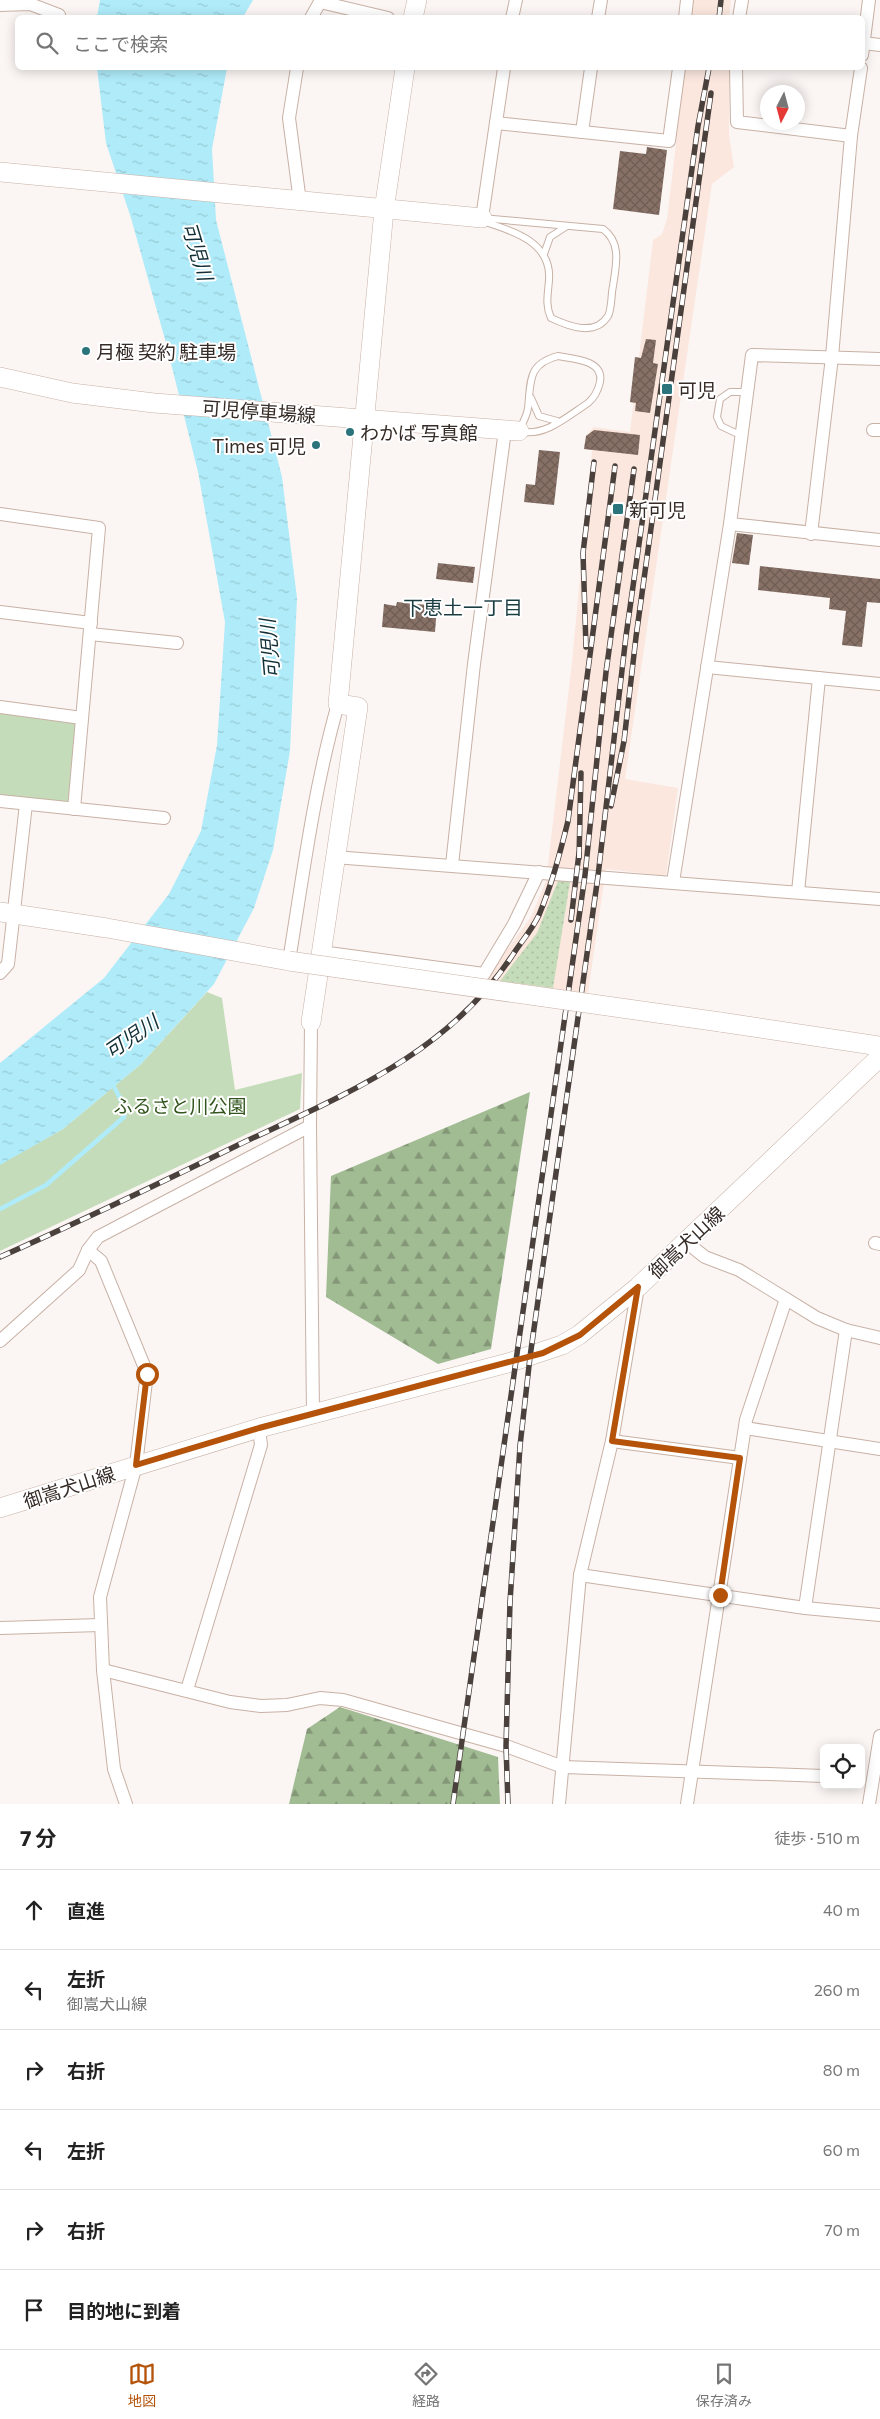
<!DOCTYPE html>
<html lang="ja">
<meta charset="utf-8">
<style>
body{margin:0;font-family:Commissioner,"Noto Sans JP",sans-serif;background:#f6f6f6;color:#222}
.controls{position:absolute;right:15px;bottom:15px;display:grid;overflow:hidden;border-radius:8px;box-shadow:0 2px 12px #0003}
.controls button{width:45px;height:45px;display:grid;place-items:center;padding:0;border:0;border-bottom:1px solid #e0e0e0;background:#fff;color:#222;font:25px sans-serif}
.compass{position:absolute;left:760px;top:85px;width:45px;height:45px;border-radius:50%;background:#fff;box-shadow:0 2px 12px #0003;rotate:186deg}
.stop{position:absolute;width:15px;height:15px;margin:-11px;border:4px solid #b45309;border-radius:50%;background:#fff}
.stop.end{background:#b45309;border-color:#fff;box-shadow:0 1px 5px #0008}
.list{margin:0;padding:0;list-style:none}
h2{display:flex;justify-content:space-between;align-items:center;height:65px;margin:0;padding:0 20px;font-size:21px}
h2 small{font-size:16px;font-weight:400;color:#767676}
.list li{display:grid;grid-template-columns:32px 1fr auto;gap:15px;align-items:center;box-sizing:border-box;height:80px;padding:0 20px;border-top:1px solid #e0e0e0}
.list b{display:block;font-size:19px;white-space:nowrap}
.list p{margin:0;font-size:16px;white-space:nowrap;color:#767676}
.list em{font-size:16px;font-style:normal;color:#767676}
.icon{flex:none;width:28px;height:28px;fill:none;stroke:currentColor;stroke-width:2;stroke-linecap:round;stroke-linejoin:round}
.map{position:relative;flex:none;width:880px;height:1804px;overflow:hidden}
.search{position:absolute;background:#fff;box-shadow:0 2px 12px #0003;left:15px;right:15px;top:15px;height:55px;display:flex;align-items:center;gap:12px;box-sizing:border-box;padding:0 18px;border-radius:8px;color:#767676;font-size:19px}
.sheet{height:545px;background:#fff}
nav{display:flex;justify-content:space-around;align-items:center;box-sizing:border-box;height:70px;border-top:1px solid #e0e0e0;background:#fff;font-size:14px;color:#767676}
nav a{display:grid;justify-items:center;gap:2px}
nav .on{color:#b45309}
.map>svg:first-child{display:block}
</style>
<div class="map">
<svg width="880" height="1804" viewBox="0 0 880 1804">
<defs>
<pattern id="grass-dots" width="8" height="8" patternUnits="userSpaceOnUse" patternTransform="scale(1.25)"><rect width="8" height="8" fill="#c5dcba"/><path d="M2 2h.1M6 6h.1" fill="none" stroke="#aabda0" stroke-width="1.8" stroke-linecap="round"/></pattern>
<pattern id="forest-firs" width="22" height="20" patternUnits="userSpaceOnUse" patternTransform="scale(1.25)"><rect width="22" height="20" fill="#a1bb93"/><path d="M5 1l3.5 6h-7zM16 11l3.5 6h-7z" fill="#849878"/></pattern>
<pattern id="water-ripples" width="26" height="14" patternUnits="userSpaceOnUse" patternTransform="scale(1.25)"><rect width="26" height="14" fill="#afebf9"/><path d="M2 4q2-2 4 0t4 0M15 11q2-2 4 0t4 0" fill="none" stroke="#97cad5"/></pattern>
<pattern id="building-cross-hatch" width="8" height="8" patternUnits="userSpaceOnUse" patternTransform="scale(1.25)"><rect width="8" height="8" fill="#877166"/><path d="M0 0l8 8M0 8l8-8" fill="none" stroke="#6f5d54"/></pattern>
</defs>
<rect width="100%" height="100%" fill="#fbf6f4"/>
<!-- built -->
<g fill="#fbe7de">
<path d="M692 0H731L729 17 690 18Z"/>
<path d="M685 68H729V135L734 167 712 184 625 779 678 788 666 876 606 869 588 993 484 981 531 917 546 881 572 662 592 450 584 449 586 436 594 427 630 432 653 240 662 234 667 219Z"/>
</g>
<!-- grass -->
<path fill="url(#grass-dots)" d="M558 881 570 882 553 988 500 981 537 933Z"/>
<!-- forest -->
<g fill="url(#forest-firs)">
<path d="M530 1092 491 1349 438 1364 326 1297 331 1176Z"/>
<path d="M340 1707 498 1757 500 1804H289L307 1729Z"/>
</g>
<!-- green -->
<g fill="#c5dcba">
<path d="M0 712 77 722 69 802 0 795Z"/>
<path d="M207 992 222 998 235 1090 302 1073 300 1109 0 1251V1164L63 1129 141 1064Z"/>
</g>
<!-- water -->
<g fill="url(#water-ripples)">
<path d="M100 0H253L243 17H97Z"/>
<path d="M97 68H227L212 149 216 220 282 477 297 598 290 751 273 850 254 908 214 984 141 1064 63 1129 0 1165V1063L104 978 169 894 201 831 217 745 225 622 198 472 166 343 131 218 106 143Z"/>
</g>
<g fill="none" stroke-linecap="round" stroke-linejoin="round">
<!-- stream -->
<path stroke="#afebf9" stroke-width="4.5" d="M0 1209 46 1185 124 1117 125 1108 112 1083"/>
</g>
<!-- building -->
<g fill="url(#building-cross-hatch)">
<path d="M647 147 667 150 659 215 613 209 620 151 646 154Z"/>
<path d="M646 339 656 340 653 363 658 364 650 413 635 411 636 403 630 402 635 357 641 358Z"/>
<path d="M594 430 640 435 638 455 584 449 586 436Z"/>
<path d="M539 450 560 452 554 505 524 502 526 484 535 485Z"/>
<path d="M737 533 753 535 749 565 732 563Z"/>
<path d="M438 563 475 567 473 583 436 579Z"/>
<path d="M760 566 880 579V603L867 602 862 647 842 645 846 611 829 609 830 598 758 590Z"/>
<path d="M397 602 437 606 435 632 382 627 384 604 396 606Z"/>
</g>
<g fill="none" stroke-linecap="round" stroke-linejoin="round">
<defs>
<g id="lane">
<path d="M482 218 603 229C622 243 616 265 613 286 611 294 612 309 608 316 595 337 568 326 551 318 545 305 548 294 549 280 552 243 514 231 485 222Z"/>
<path d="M544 254 550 237 567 226"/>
<path d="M558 356C574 359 604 360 600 382 598 391 595 397 588 403 568 416 544 438 519 431 522 424 527 416 528 408 531 382 527 364 558 356Z"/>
<path d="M531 398 539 416 557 421"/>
<path d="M742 436 721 426 717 417 720 399 730 392H746"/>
</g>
<g id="street">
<path d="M320 2 388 18"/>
<path d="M0 5 30 4 59 15"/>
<path d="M311 18 321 0"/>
<path d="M512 18 516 0"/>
<path d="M598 18 601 0"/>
<path d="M685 18 687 0"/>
<path d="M739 18 742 0"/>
<path d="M864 43 880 45"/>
<path d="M862 55 869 0"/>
<path d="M297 68 289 118 300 202"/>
<path d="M736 68 737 122 851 136"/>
<path d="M496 123 669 141 679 68"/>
<path d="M582 132 591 68"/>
<path d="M482 218 504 68"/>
<path d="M873 430H880"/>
<path d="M0 514 99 528 74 809"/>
<path d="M730 524 880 540"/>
<path d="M811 534 832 357 851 136 861 68"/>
<path d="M0 612 91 623"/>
<path d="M90 634 177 643"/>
<path d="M707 667 880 684"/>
<path d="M0 707 82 718"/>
<path d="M0 801 164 818"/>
<path d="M334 857 880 899"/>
<path d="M452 865 474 664 505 430"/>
<path d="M673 882 730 524 752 355 880 359"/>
<path d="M798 892 819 678"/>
<path d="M321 952 484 974 514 924 539 872"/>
<path d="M289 961C303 875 314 788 338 704"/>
<path d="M0 973 8 964 26 804"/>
<path d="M311 1022 310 1126 313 1415"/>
<path d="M686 1242 705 1257 739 1270 817 1318 846 1330 880 1338"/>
<path d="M875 1243 880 1244"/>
<path d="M88 1250 101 1261 147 1373 136 1465 100 1597 103 1670 114 1769 126 1804"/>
<path d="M0 1341 79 1270 88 1250 98 1237 310 1126"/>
<path d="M745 1428 880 1449"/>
<path d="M612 1441 740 1458"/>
<path d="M580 1575 805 1608 880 1615"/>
<path d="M805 1608 846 1330"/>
<path d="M0 1628 100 1625"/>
<path d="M103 1670 230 1702 261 1706 287 1705 320 1698 343 1700 506 1746 563 1767 824 1776"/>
<path d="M187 1690 261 1445 259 1428"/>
<path d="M559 1804 580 1575 612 1441 638 1287"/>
<path d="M687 1804 746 1420 786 1299"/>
<path d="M869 1804 880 1736"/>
</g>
<g id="secondary">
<path d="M413 18 417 0"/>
<path d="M0 172 482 218"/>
<path d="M0 377 72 393 154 403 519 431"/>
<path d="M0 912 107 928 289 961"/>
<path d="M311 1022 358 707 338 704 384 210 405 68"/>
<path d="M720 1022 880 1046"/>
<path d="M0 1508 259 1428 508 1363 562 1345 579 1335 638 1287 880 1057"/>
</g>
</defs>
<!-- lane casing -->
<use href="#lane" stroke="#c8b1a5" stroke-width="8"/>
<!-- street casing -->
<use href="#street" stroke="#c8b1a5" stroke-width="14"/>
<!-- secondary casing -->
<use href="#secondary" stroke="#c8b1a5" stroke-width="20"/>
<!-- lane -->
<use href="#lane" stroke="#fff" stroke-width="6"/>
<!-- street -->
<use href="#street" stroke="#fff" stroke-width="12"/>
<!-- secondary -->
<use href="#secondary" stroke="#fff" stroke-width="19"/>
<defs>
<g id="rail">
<path d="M719 18 721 0"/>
<path d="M586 647 583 553 594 462"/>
<path d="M611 806 624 741 636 637 711 93"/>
<path d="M579 858 581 773"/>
<path d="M571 920 579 853"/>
<path d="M0 1257C79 1222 158 1184 236 1146 341 1096 448 1055 514 953 522 941 533 928 539 915 552 884 560 853 568 821L615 466"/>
<path d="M453 1804 585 875 606 672 634 469"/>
<path d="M508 1804 506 1746 510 1602 520 1446 530 1357 598 876 626 636 698 126 709 68"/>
</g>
</defs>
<!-- rail casing -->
<use href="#rail" stroke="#4a413d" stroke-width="5.5"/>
<!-- rail -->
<use href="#rail" stroke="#fff" stroke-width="4" stroke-dasharray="11" stroke-linecap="butt"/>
<defs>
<path id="secondary-bridge" d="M289 961 720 1022"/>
</defs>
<!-- secondary-bridge casing -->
<use href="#secondary-bridge" stroke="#c8b1a5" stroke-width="20" stroke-linecap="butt"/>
<!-- secondary-bridge -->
<use href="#secondary-bridge" stroke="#fff" stroke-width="19"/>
</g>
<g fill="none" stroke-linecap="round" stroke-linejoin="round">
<!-- route -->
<path stroke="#b45309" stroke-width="6" d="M147 1374 136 1465 259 1428 543 1353 580 1335 638 1287 612 1441 740 1458 720 1595"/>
</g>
<!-- markers -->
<g fill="#2b747c" stroke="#fff" stroke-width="2">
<circle cx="86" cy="351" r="5"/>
<rect x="661" y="383" width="12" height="12" rx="2.5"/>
<circle cx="350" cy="432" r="5"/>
<circle cx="316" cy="445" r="5"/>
<rect x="612" y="503" width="12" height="12" rx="2.5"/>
</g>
<g text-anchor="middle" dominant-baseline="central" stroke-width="4" stroke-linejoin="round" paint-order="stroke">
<!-- poi labels -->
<g font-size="19" fill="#352b27" stroke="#fff" text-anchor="start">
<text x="96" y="351">月極 契約 駐車場</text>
<text x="678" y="389">可児</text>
<text x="360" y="432">わかば 写真館</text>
<text x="306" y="445" text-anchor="end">Times 可児</text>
<text x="629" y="509">新可児</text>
</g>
<!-- street labels -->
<g font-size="19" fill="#352b27" stroke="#fff">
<text transform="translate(259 411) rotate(4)">可児停車場線</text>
<text transform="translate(686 1242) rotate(-43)">御嵩犬山線</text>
<text transform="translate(69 1487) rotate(-18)">御嵩犬山線</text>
</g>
<!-- park labels -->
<g font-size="19" fill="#33551d" stroke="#fff">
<text x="180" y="1105">ふるさと川公園</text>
</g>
<!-- water labels -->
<g font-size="20" font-style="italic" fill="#112f36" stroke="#fff">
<text transform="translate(198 251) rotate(73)">可児川</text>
<text transform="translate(269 649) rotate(-95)">可児川</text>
<text transform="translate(131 1036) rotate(-34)">可児川</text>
</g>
<!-- neighbourhood labels -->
<g font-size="20" fill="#1b3d41" stroke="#fff">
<text x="463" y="607">下恵土一丁目</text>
</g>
</g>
</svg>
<div class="controls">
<button><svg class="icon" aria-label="locate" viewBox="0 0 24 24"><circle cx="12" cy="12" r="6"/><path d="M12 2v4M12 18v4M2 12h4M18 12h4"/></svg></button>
</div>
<svg class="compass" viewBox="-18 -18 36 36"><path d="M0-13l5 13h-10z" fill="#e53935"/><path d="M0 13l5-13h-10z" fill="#767676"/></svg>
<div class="stop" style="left:147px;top:1374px"></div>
<div class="stop end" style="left:720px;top:1595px"></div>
<div class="search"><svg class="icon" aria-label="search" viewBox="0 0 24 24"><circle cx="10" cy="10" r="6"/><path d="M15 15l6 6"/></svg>ここで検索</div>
</div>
<section class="sheet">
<h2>7 分<small>徒歩 · 510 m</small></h2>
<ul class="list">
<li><svg class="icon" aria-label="ahead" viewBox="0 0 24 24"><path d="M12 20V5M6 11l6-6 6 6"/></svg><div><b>直進</b></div><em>40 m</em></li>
<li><svg class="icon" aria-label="left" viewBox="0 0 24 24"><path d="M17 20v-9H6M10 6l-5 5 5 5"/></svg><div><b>左折</b><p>御嵩犬山線</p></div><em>260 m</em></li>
<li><svg class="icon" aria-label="right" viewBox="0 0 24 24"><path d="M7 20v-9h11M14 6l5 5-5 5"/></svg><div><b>右折</b></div><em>80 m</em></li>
<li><svg class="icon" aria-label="left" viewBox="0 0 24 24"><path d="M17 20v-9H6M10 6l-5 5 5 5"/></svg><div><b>左折</b></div><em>60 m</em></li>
<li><svg class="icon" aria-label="right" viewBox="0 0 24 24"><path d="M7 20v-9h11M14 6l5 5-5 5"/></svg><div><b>右折</b></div><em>70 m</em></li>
<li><svg class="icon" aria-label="arrive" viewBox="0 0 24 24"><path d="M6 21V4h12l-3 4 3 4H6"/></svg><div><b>目的地に到着</b></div></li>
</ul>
</section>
<nav>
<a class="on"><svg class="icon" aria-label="map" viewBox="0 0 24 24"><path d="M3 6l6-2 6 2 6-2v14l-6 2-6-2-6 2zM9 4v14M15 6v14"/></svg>地図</a>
<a><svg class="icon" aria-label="directions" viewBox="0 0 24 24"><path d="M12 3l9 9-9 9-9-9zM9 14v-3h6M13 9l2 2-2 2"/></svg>経路</a>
<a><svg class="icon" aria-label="saved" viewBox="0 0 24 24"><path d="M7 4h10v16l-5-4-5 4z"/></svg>保存済み</a>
</nav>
